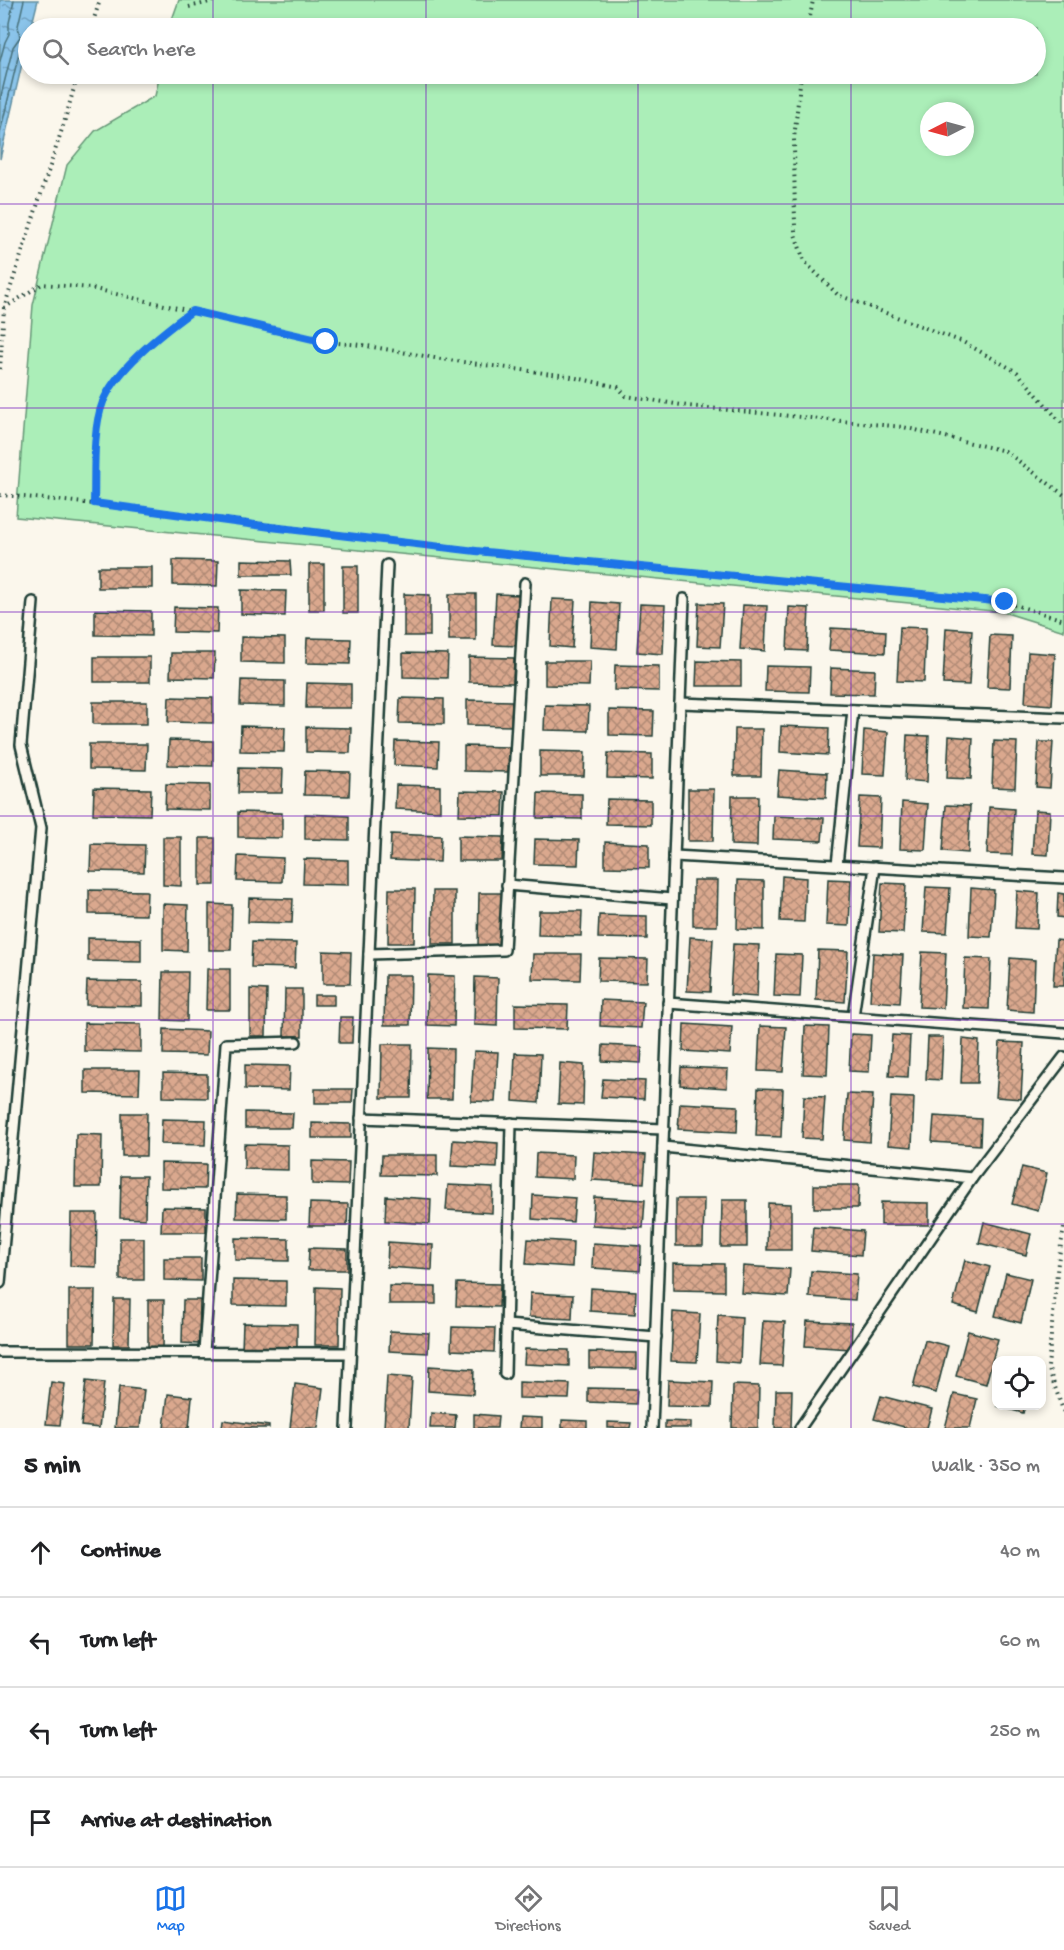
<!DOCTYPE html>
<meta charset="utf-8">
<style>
body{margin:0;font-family:"Gochi Hand",sans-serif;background:#f6f6f6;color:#202124}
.controls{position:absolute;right:18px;bottom:18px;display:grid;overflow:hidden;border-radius:12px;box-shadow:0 3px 9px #0003}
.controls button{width:54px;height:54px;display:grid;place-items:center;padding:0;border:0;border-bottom:2px solid #e0e0e0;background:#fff;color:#202124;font:30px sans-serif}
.compass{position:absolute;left:920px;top:102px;width:54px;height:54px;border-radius:50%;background:#fff;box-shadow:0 3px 9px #0003;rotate:264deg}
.stop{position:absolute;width:18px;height:18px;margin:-14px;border:4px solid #1a73e8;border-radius:50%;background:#fff}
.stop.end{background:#1a73e8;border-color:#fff;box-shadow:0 2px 6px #0008}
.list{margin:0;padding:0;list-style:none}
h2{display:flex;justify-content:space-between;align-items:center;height:78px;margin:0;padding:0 24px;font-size:26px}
h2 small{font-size:20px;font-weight:400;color:#757577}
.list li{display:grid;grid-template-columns:39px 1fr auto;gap:18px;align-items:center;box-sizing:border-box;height:90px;padding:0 24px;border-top:2px solid #e0e0e0}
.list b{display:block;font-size:22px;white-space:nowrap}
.list em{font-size:20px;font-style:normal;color:#757577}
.icon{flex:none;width:33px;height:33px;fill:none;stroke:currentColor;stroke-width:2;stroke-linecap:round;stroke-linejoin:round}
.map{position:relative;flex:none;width:1064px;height:1428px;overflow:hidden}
.search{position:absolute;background:#fff;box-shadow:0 3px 9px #0003;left:18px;right:18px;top:18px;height:66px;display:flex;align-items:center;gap:15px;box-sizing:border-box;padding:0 21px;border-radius:33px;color:#757577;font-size:22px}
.sheet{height:438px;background:#fff}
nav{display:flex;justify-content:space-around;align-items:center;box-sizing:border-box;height:84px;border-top:2px solid #e0e0e0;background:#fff;font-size:16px;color:#757577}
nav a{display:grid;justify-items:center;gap:3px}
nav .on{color:#1a73e8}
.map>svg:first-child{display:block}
</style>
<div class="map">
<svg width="1064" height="1428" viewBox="0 0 1064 1428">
<defs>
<pattern id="water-ripples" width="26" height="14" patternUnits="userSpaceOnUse" patternTransform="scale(1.5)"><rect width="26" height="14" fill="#8bc4ea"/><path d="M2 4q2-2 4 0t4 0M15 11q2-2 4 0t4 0" fill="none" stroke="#71a0be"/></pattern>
<pattern id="building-cross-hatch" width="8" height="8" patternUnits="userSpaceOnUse" patternTransform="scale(1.5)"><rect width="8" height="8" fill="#daa88e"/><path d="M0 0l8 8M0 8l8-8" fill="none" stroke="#b08a75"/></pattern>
</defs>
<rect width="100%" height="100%" fill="#fbf7ec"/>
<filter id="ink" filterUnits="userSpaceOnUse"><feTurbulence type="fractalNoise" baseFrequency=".0167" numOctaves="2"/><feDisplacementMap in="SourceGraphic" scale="12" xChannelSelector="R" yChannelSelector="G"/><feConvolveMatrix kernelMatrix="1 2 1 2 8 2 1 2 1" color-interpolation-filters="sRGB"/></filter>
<g filter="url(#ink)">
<!-- green -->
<path fill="#abeeb8" stroke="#659676" stroke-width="1.5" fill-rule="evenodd" d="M179 0H1064V631L1003 612 16 517 33 305 67 165 95 131 155 96 160 74H1036V28H169ZM929 111H965V147H929Z"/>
<!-- water -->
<path fill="url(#water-ripples)" stroke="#608ea1" stroke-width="1.5" d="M0 0H38L31 28H28V38L0 159Z"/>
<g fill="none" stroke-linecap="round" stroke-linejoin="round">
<!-- shore -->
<g stroke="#4a737d" stroke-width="1.5">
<path d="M0 61 5 42 9 34V23L14 0"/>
<path d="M0 100 13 47 20 37 18 26 24 0"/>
<path d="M0 133 20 49 23 44H28"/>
</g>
</g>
<!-- building -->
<g fill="url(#building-cross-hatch)" stroke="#1f3d34" stroke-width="1.5">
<path d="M173 560 218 561 217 586 173 585Z"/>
<path d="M241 560 290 561 291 575H241Z"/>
<rect x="309" y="564" width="15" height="46"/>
<rect x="343" y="566" width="15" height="47"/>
<rect x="98" y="567" width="54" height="21"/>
<path d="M241 590 286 591 285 616 241 614Z"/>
<path d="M404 594 430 595V636H404Z"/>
<rect x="449" y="594" width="27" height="46"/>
<path d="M496 594 521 595 518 646 493 645Z"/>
<path d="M552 599 575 600 572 648 550 646Z"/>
<path d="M592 602 619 604 617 649 590 647Z"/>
<path d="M699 603 723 604 720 647 697 646Z"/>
<path d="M640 604 665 605 663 654 637 652Z"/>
<path d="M743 605 767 606 765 651 740 649Z"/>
<path d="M174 607 218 608 217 633 173 632Z"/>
<path d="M789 607 809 608 807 651 787 650Z"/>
<path d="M95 610 151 611V636L95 635Z"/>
<path d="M900 627 926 628 924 682 897 681Z"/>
<path d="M831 628 886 631 885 653 829 650Z"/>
<path d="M946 628 972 630 969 685 943 684Z"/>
<path d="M990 635 1012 636 1010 688 987 687Z"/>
<path d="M241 637 285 638V663L241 662Z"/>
<path d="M307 638 351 639 350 664 306 663Z"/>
<path d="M1028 652 1055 654 1052 705 1025 703Z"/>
<path d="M171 653H215L214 678 170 677Z"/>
<path d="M403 653 448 654 447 678 403 677Z"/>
<rect x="94" y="657" width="56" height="25"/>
<path d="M469 657 514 658 513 683 469 682Z"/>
<path d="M545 661H590L589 686 545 685Z"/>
<path d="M697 661 741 662V686H696Z"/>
<path d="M615 665 659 666V691L614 690Z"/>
<path d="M766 666 810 667 809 692 765 691Z"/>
<path d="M831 668 875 670 874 694 830 693Z"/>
<path d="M241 680 285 681V706L240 705Z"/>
<path d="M307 683 351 684V708H306Z"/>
<path d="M169 697 213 698V723L168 722Z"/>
<path d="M400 698 444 699V724L399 723Z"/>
<path d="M467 700 512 701 511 726 467 725Z"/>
<rect x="93" y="702" width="54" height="22"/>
<path d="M545 705 589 706 588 731 544 730Z"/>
<path d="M609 710 654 711 653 736 609 735Z"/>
<path d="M241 726 285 727 284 752 240 751Z"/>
<path d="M781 726 829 728 828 755 780 752Z"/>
<path d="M306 727 351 728 350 753 306 752Z"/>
<path d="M735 729H762L761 776H734Z"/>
<path d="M864 730 888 732 885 775 862 774Z"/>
<path d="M907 735 929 736 927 782 905 780Z"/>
<path d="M949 736 973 738 971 779 947 778Z"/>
<path d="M169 740 213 741V766L168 765Z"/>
<path d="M395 741 439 742 438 767 394 765Z"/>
<path d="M994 741 1017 742 1015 788 992 787Z"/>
<path d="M1039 742H1053L1050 788 1036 787Z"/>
<path d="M89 744H147L146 770 89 769Z"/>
<path d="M464 746 509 747 508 772 464 771Z"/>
<path d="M540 751 585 752 584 776H540Z"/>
<path d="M608 753 652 754V779L607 778Z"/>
<path d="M239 768 283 769 282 793H238Z"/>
<path d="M779 770 827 773 826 798 777 795Z"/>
<path d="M305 771 350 772 349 796 304 795Z"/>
<path d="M166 784 210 785V810L165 809Z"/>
<path d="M396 785 440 786V811L395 809Z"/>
<path d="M94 788 151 789 150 815 93 814Z"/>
<path d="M688 789H714L713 841H688Z"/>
<path d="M460 791 504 792 503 816 459 815Z"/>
<path d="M538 793 582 794V819L537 818Z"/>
<path d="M732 796H758L757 846 731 845Z"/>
<path d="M860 797 881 798 879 848 857 847Z"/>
<path d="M607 799 651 800V825L606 824Z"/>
<path d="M902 802 928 804 925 850 900 849Z"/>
<path d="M946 805 970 806 968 853 943 851Z"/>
<path d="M989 807 1014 809 1012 855 987 854Z"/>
<path d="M1035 810 1050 811 1048 855 1032 854Z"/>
<path d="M238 812 282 813V838L238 837Z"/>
<path d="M305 814 349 816V840L305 839Z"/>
<path d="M774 816 824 818 822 841 773 839Z"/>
<path d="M391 834 441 836 440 862 390 860Z"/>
<path d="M458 836 503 837 502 861H458Z"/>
<path d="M163 837H181V886L163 885Z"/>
<rect x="200" y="838" width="15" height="47"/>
<path d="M535 839 579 840 578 865 534 864Z"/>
<path d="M605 842 649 844V868L605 867Z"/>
<path d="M91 844 145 845 144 872 90 871Z"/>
<path d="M238 856 283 858 282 882 237 881Z"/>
<path d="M304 859 348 860V885L303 884Z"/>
<path d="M782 876 806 878 804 922 780 921Z"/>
<path d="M828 879 851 880 849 926 826 925Z"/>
<path d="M693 880H718L717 926H693Z"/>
<path d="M738 880 764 881V930L737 929Z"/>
<path d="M882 883 906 884 903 933 879 932Z"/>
<path d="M926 887 950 888 947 933 923 932Z"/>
<path d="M971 888 994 890 991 937 969 936Z"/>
<path d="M389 889H415L414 943H388Z"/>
<path d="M89 890 147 891 146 915 89 914Z"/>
<path d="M433 891H455V944H432Z"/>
<path d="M1017 891 1039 893 1037 929 1015 928Z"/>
<path d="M479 893H503V948L478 947Z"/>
<path d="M1058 893 1064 894V918L1057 917Z"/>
<path d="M249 898 293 899 292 923 248 922Z"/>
<path d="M163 904 188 905 187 951 163 950Z"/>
<path d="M209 904 232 905 231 950H209Z"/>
<path d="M539 911H582L581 936 538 935Z"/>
<path d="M599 915 647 916V939L598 938Z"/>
<path d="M690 937 713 939 710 992 687 991Z"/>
<path d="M88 938 141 939V962L88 961Z"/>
<path d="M1056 940 1064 941V986H1053Z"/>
<path d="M252 942 296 943 295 968 251 967Z"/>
<path d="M733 944 759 945 757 997 730 995Z"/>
<path d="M818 950 848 951 845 1002 816 1000Z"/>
<path d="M323 951 351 952 350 984H323Z"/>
<path d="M922 952 946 953 943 1008 919 1007Z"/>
<path d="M873 953 903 955 900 1003 870 1001Z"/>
<path d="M533 954H581L580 980 532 979Z"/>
<path d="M776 954 802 955 800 997 774 996Z"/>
<path d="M599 958 648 959 647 982 598 981Z"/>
<path d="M965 958 991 959 989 1009 963 1008Z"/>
<path d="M1010 958 1035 960 1033 1012 1007 1010Z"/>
<path d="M207 969H230V1010H206Z"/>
<path d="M163 972H188L187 1021 162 1020Z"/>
<path d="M385 975H411L410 1025H384Z"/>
<path d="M428 975 455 976 454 1026 427 1025Z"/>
<path d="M475 977 498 978 497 1026 474 1025Z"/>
<path d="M87 981 142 982V1006L86 1005Z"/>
<path d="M250 989 267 990 266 1036H250Z"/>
<path d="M285 989H302V1036H284Z"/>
<rect x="314" y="995" width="20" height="10"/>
<path d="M601 1000 643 1002 641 1028 600 1026Z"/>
<path d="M515 1004 568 1005 567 1029 515 1028Z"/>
<path d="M340 1017H353L352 1043H339Z"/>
<path d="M84 1023 141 1024V1052L84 1051Z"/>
<path d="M684 1024 732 1027 730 1054 683 1051Z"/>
<path d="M760 1026 786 1027 783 1072 758 1071Z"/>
<path d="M805 1026 829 1027 827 1075 803 1074Z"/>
<path d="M164 1029 208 1031 207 1055 163 1054Z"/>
<path d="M851 1034 871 1035 869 1072 849 1071Z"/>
<path d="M892 1035 910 1036 908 1077 889 1076Z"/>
<path d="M928 1037H943L941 1080 926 1079Z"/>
<path d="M963 1039 979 1041 977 1083H961Z"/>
<path d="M1000 1042 1024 1043 1021 1099 996 1097Z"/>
<path d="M382 1044H412L411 1098H381Z"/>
<path d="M603 1045 642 1047 641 1063 602 1061Z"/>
<path d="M428 1048 453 1049 452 1099H427Z"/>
<path d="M474 1051 498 1052 495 1102 471 1101Z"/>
<path d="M515 1053 541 1054 539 1103 513 1101Z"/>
<path d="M560 1063 584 1065 583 1105 558 1104Z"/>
<path d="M245 1065 290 1066 289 1090 245 1089Z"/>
<path d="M681 1067 728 1069 727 1088 680 1085Z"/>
<path d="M85 1070H140L139 1094 85 1093Z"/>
<path d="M163 1073 207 1074V1098L163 1097Z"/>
<path d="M603 1079 645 1081 644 1099 601 1097Z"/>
<path d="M758 1088 783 1089 781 1137 756 1136Z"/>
<path d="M315 1089H353L352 1103H315Z"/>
<path d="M847 1094 873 1095 870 1142 844 1140Z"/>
<path d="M804 1096 825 1097 822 1139 802 1138Z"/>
<path d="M891 1097 914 1098 912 1147 888 1145Z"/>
<path d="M680 1103 738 1106 737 1132 678 1129Z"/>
<path d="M245 1112 293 1113 292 1128H245Z"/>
<path d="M122 1113H147L146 1156H122Z"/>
<path d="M934 1116 981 1119 980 1145 932 1142Z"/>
<path d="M162 1119 206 1120 205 1145 161 1144Z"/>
<path d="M312 1123 351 1124V1138H312Z"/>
<path d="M76 1134 102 1135 101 1187H75Z"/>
<path d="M453 1140 498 1143 497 1168 451 1166Z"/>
<path d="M244 1144 288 1145V1170L244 1169Z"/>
<path d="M594 1152 646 1155 644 1183 592 1180Z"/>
<path d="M536 1153 574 1155 573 1179 535 1177Z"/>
<path d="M382 1155H437V1176L381 1175Z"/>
<path d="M312 1161 349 1162 348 1185 312 1184Z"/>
<path d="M161 1163 206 1164 205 1189 161 1188Z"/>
<path d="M1022 1167 1047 1173 1038 1211 1012 1204Z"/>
<path d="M121 1176H146L145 1219 120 1218Z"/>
<path d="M448 1185 493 1187 492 1213 446 1210Z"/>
<path d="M814 1185H859L858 1208H814Z"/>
<path d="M237 1194 286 1195V1219L236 1218Z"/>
<path d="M533 1195 575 1198 573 1222 532 1219Z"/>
<path d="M386 1196 431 1199 430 1224 385 1221Z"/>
<path d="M594 1197 645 1200 643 1228 592 1225Z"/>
<path d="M676 1199H704L703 1246H676Z"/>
<path d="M722 1200H747V1247H721Z"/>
<path d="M881 1202 929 1203V1225H881Z"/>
<path d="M310 1203 348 1204 347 1226H309Z"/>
<path d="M768 1203 791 1204V1250H767Z"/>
<path d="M162 1207 206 1208V1232H161Z"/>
<path d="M71 1213H97L96 1267 70 1266Z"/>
<path d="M984 1222 1031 1234 1026 1255 979 1243Z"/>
<path d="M813 1227 863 1231 861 1255 811 1251Z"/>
<rect x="120" y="1238" width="24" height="42"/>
<path d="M235 1238 289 1239V1261L235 1260Z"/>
<path d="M528 1239 573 1242 572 1267 526 1264Z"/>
<path d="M388 1242 433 1245 432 1270 387 1267Z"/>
<path d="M593 1243 641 1246 640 1271 592 1268Z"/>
<path d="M309 1248 347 1249V1270H308Z"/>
<path d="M164 1258H201V1281L164 1280Z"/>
<path d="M965 1260 990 1267 978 1312 953 1305Z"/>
<path d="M673 1263 724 1264V1291L673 1290Z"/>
<path d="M743 1266 790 1269 788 1296 741 1293Z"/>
<path d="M811 1271 857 1274 855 1300 809 1297Z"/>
<path d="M1006 1273 1031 1279 1021 1323 995 1316Z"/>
<path d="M233 1280 286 1281V1306L233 1305Z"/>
<path d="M457 1283 500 1284 499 1307 456 1306Z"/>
<path d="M389 1286 436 1287V1304H389Z"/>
<path d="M316 1287 340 1288 339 1345H315Z"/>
<path d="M591 1288 636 1291 635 1314 590 1311Z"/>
<path d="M69 1290H95L94 1344H69Z"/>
<path d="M530 1293 573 1295 572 1319 529 1317Z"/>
<path d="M114 1299H130L129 1345H113Z"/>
<path d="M148 1300H164L163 1347H148Z"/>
<path d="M183 1300H200L199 1344 182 1343Z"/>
<path d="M673 1312 700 1314 697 1362 671 1361Z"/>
<path d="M718 1315 742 1317 740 1363 716 1361Z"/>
<path d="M763 1321 785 1322 782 1366 760 1365Z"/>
<path d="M807 1321 852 1323 851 1349 805 1346Z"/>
<path d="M243 1323 297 1324V1350H242Z"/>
<path d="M452 1327 495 1328 494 1352 451 1350Z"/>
<path d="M390 1331 429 1333 428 1353 389 1351Z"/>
<path d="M968 1331 998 1339 986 1384 956 1376Z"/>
<path d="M925 1340 948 1346 936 1393 913 1387Z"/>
<path d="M525 1349 569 1350V1366L524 1364Z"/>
<path d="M589 1352 637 1353V1369L589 1368Z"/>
<path d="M429 1366 474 1369 473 1394 428 1391Z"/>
<path d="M387 1376 412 1378 409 1428H384Z"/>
<path d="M668 1380 713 1382 712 1407 667 1406Z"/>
<path d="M86 1381 104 1383 99 1428 81 1426Z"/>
<path d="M51 1382 65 1384 60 1425 46 1424Z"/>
<path d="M519 1382 570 1384 569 1399 519 1398Z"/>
<path d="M295 1384 323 1388 318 1428H290Z"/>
<path d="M733 1385 759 1386 758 1428H732Z"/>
<path d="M119 1387 144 1390 140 1428H115Z"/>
<path d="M588 1388 637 1389 636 1404 588 1402Z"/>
<path d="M776 1390H792L791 1428H775Z"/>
<path d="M168 1394 192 1397 189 1428H164Z"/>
<path d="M954 1394 977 1399 970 1428H945Z"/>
<path d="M881 1396 932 1409 927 1428H908L874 1419Z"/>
<path d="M997 1406H1025L1023 1413Z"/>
<path d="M431 1413 456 1415 455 1428H430Z"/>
<path d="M474 1414 498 1416 497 1428H474Z"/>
<path d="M520 1417 542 1418V1428H519Z"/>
<path d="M223 1420 269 1426V1428H222Z"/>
<path d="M562 1420 587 1421V1428H562Z"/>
<path d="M665 1421 691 1422V1428H665Z"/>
<path d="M608 1422 631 1423 630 1428H608Z"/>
</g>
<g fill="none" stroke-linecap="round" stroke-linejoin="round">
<defs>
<g id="lane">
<path d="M680 703 1064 718"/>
<path d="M674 856 1064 878"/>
<path d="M837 865 853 710"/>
<path d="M507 885 672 899"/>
<path d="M369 954 504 950 525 583"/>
<path d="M668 1003 1064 1033"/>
<path d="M853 1016 875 867"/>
<path d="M361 1118 664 1129"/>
<path d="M663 1147 972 1178"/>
<path d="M0 1283 41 828 21 745 33 602"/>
<path d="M506 1325 656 1337"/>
<path d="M0 1352 350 1353"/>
<path d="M204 1352 226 1044 296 1042"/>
<path d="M505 1374 511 1123"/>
<path d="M347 1428 387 565"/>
<path d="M652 1428 684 599"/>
<path d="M800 1428 972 1178 1064 1057"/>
</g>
</defs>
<!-- lane casing -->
<use href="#lane" stroke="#1f3d34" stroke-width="14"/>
<!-- path -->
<g stroke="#1f3d34" stroke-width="4" stroke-dasharray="1.5 4.5" stroke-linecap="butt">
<path d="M189 7 218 0"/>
<path d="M91 28 100 0"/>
<path d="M808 28 813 0"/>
<path d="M801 74 794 139 795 234 804 261 838 295 963 342 1017 372 1064 426"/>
<path d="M4 308 42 284 90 288 326 342 362 345 441 359 567 376 618 387 626 396 688 406 903 427 1005 451 1064 495"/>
<path d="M0 369 4 308 64 123 78 74"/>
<path d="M0 495C159 508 316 533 474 551 651 570 828 584 1005 602L1064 620"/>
<path d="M94 503C95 473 92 431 103 403 117 368 162 332 192 311"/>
<path d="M1064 1228 1058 1262 1048 1367 1064 1413"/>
</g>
<!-- lane -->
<use href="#lane" stroke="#fbf7ec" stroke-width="9"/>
</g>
</g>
<g fill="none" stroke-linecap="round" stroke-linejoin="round" filter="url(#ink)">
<!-- route -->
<path stroke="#1a73e8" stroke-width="8" d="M326 342 192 311C163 332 117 368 103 402 92 430 95 473 94 503L271 527 476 551 1005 602"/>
</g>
<!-- grid -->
<path fill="none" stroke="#7b2cbf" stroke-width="1.5" stroke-opacity="0.55" d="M213 0V28M426 0V28M638 0V28M851 0V28M213 74V1428M426 74V1428M638 74V1428M851 74V1428M0 204H1064M0 408H1064M0 612H1064M0 816H1064M0 1020H1064M0 1224H1064"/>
</svg>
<div class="controls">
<button><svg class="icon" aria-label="locate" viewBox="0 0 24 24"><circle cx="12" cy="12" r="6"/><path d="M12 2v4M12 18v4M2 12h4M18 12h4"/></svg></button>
</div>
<svg class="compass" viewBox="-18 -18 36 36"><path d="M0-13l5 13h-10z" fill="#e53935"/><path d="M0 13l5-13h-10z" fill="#757577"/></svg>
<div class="stop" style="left:326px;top:342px"></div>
<div class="stop end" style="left:1005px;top:602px"></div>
<div class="search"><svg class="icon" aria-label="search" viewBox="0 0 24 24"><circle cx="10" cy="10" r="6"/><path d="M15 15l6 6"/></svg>Search here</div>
</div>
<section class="sheet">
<h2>5 min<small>Walk · 350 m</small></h2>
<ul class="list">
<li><svg class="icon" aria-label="ahead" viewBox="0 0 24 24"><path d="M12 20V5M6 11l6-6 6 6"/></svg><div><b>Continue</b></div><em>40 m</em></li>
<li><svg class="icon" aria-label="left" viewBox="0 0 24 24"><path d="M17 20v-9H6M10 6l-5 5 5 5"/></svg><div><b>Turn left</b></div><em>60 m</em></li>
<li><svg class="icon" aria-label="left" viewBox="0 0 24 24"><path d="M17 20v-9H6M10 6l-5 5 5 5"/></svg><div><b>Turn left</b></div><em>250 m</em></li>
<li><svg class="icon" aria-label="arrive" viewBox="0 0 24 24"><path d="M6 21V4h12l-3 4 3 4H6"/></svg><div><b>Arrive at destination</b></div></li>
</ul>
</section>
<nav>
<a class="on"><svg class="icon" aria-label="map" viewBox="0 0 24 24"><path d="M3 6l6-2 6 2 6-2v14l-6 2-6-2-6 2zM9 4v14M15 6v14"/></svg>Map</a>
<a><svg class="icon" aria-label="directions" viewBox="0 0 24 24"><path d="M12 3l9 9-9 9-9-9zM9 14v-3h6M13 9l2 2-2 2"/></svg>Directions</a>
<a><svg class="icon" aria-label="saved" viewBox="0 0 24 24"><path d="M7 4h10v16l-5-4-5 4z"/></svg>Saved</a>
</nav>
